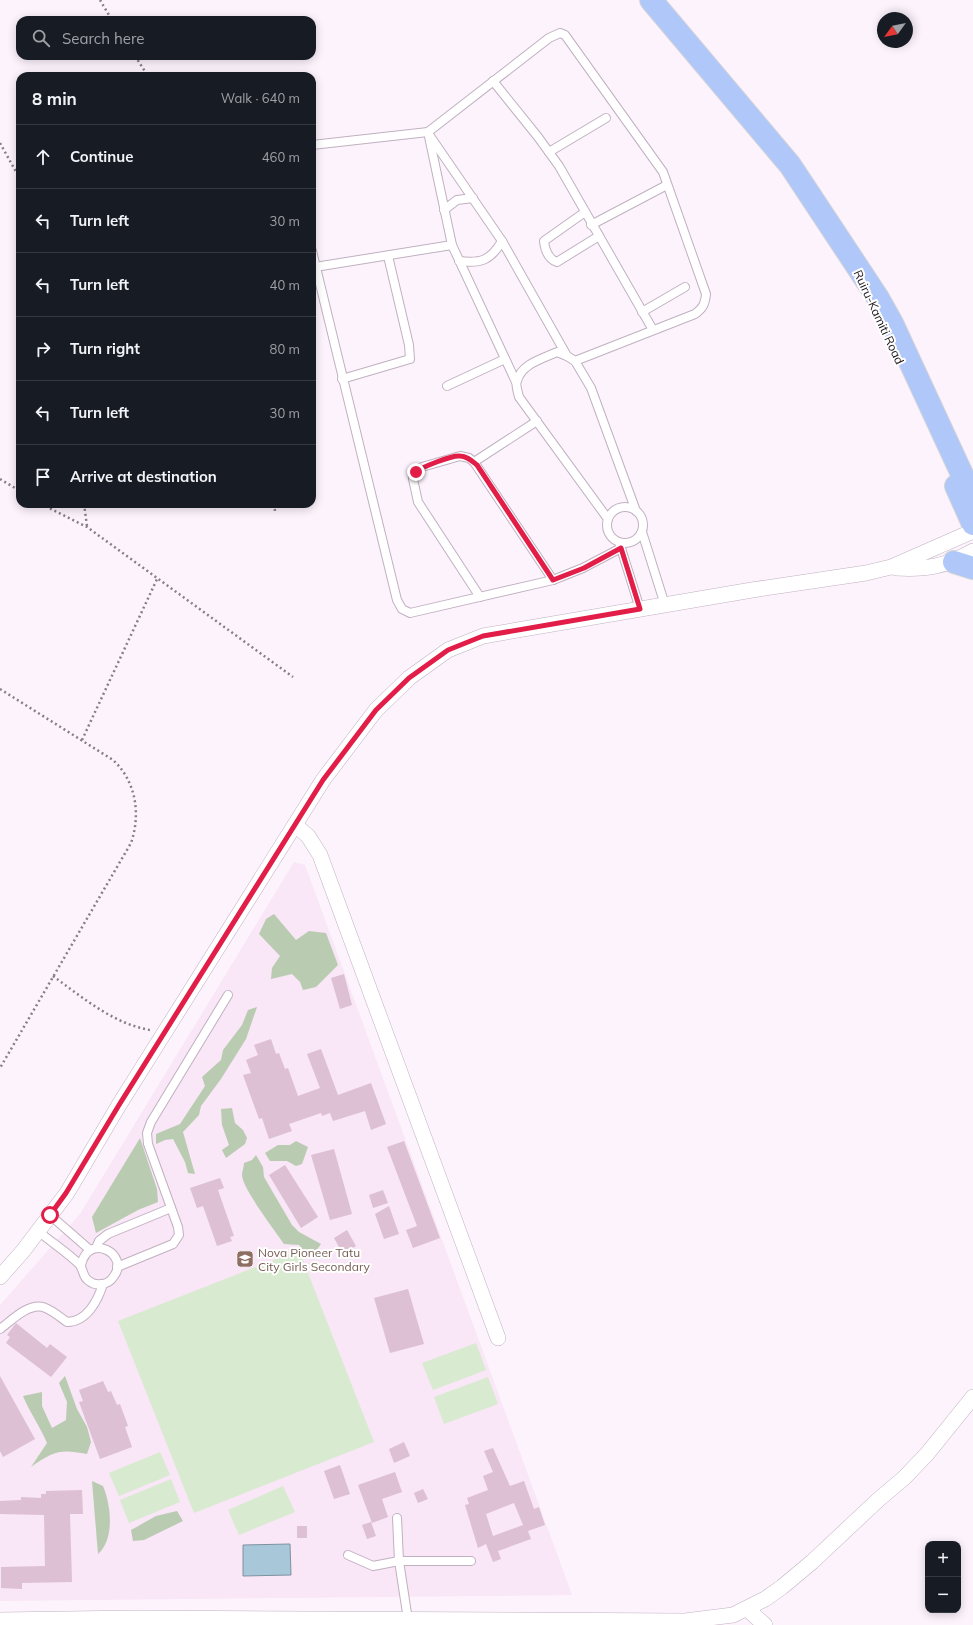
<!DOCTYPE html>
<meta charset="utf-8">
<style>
body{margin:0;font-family:Mulish,sans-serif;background:#20242c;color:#f1f3f6}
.controls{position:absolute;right:12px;bottom:12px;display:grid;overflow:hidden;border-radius:8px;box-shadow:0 2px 10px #0003}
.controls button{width:36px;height:36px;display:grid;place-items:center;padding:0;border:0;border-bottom:1px solid #363941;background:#171b24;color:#f1f3f6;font:20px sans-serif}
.compass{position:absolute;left:877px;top:12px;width:36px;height:36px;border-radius:50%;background:#171b24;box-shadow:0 2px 10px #0003;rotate:237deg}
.stop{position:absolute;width:12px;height:12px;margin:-9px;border:3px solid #e11d48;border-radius:50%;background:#fff}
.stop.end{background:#e11d48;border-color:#fff;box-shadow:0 1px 4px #0008}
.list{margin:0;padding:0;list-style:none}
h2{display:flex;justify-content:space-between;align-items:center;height:52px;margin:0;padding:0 16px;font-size:17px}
h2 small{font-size:13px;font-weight:400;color:#9ea1a6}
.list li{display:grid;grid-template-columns:26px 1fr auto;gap:12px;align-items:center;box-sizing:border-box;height:64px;padding:0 16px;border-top:1px solid #363941}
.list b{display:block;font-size:15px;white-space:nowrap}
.list em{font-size:13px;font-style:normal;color:#9ea1a6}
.icon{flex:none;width:22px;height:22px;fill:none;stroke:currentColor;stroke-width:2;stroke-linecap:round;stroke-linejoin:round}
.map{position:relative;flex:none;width:973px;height:1625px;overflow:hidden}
.search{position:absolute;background:#171b24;box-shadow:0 2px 10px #0003;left:16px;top:16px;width:300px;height:44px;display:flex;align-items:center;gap:10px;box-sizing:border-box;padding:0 14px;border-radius:12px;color:#9ea1a6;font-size:15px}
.panel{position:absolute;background:#171b24;box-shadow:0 2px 10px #0003;left:16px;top:72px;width:300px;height:436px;border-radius:12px}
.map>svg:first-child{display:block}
</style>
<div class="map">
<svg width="973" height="1625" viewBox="0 0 973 1625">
<rect width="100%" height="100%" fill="#fdf3fd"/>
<!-- education -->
<path fill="#f9e6f6" d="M294 862 305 865 572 1595 0 1601V1305L80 1214Z"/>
<!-- green -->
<g fill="#d8ebd0">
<path d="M299 1250 374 1442 194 1513 118 1321Z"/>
<path d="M476 1343 486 1370 433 1390 422 1363Z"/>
<path d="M488 1377 498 1404 444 1424 434 1397Z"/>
<path d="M160 1452 170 1475 119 1496 109 1473Z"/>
<path d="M171 1479 180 1502 129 1523 120 1500Z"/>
<path d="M283 1486 295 1512 239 1535 228 1510Z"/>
</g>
<!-- forest -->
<g fill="#b9ccb1">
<path d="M274 914 296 940 309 931 326 933 338 965 316 987 303 990 300 982 292 974 271 979 272 968 280 956 259 934 266 919Z"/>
<path d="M257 1007 246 1039 221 1079 201 1106 199 1115 183 1132 195 1174 188 1173 185 1162 173 1139 165 1140 156 1144V1134L180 1124 205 1086 202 1077 221 1060 223 1050 242 1025 248 1010Z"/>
<path d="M232 1108 235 1123 243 1130 247 1138 245 1144 226 1158 222 1150 229 1145 222 1125 221 1109Z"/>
<path d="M140 1138 157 1189 158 1202 138 1210 96 1233 92 1217Z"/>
<path d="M296 1141 308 1147 302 1164 296 1166 287 1161H270L265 1153 278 1145H290Z"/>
<path d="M256 1155 263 1167 264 1177 292 1225 299 1232 321 1244 313 1255H307L299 1245 284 1244C276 1232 242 1188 242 1175 242 1171 244 1167 244 1163L252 1160Z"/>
<path d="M65 1376 77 1409 87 1427 91 1442 87 1454C60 1449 54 1451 31 1467L47 1443C40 1426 30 1413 23 1396L42 1392V1406L52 1428 66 1420 67 1402 59 1383Z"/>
<path d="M92 1481 103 1486C111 1505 115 1539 98 1554Z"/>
<path d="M177 1511 183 1521 144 1540 133 1541 131 1530 156 1516Z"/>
</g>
<!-- water -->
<path fill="#a8c7d9" stroke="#7e92a0" d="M290 1544 291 1575 243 1576V1545Z"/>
<!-- building -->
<g fill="#ddc0d3" fill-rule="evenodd">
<path d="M344 974 352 1005 340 1009 331 978Z"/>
<path d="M271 1039 276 1054 279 1053 285 1069 288 1068 298 1096 320 1088 307 1054 321 1049 338 1095 371 1083 386 1124 371 1130 365 1111 333 1121 330 1113 322 1116 321 1113 289 1124 292 1131 269 1139 262 1118 259 1119 243 1075 251 1073 246 1060 258 1055 254 1045Z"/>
<path d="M404 1141 440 1238 413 1248 406 1230 417 1226 387 1147Z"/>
<path d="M334 1149 352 1214 330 1220 311 1155Z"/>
<path d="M285 1165 318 1217 301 1228 269 1175Z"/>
<path d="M220 1178 224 1188 218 1190 234 1236 230 1237 232 1241 217 1246 203 1206 197 1208 190 1188Z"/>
<path d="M383 1190 388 1203 373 1208 369 1195Z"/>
<path d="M389 1206 399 1234 384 1239 375 1214Z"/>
<path d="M347 1230 356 1246 343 1254 334 1238Z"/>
<path d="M408 1289 424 1344 390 1353 374 1298Z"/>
<path d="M16 1323 47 1348 50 1344 67 1357 51 1377 6 1343 10 1337 7 1335Z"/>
<path d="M0 1376 35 1439 3 1457 0 1451Z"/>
<path d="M103 1381 108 1392 111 1391 117 1405 120 1404 128 1426 125 1427 132 1447 100 1459 79 1402 83 1401 79 1390Z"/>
<path d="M404 1442 410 1456 394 1463 389 1449Z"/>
<path d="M493 1448 510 1486 524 1481 534 1509 539 1507 545 1525 528 1531 531 1539 498 1551 501 1559 493 1562 486 1544 478 1548 465 1505 469 1504 467 1498 488 1490 483 1476 493 1472 484 1451ZM514 1503 523 1525 493 1536 486 1514Z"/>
<path d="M340 1465 350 1494 334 1499 324 1471Z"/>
<path d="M395 1472 402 1492 382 1499 388 1517 372 1523 358 1485Z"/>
<path d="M423 1489 428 1499 418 1503 414 1493Z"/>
<path d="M82 1490 83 1514H70L72 1582 22 1583V1589L1 1588V1567L45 1566 44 1515 0 1514V1501L21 1500V1497L41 1498V1494H46V1491Z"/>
<path d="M371 1522 376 1536 367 1539 362 1525Z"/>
<rect x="297" y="1526" width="10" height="12"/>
</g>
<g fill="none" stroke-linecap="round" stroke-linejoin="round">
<defs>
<g id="lane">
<path d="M493 81 538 137 559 166 653 330"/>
<path d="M428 132 452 245 516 382"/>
<path d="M430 136 502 241 567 356"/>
<path d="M312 145 428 132 549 38 560 33 565 35 663 172 706 294C705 304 703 308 695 314L575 361"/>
<path d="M549 152 606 118"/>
<path d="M444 210 457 200 473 198"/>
<path d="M585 212 544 241C545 250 548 259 557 262L599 236"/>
<path d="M591 225 667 185"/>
<path d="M312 251 397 600 402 609 410 613 553 580 583 568 621 548"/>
<path d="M459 261C481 264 491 260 502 241"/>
<path d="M315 267 452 245"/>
<path d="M642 312 685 287"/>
<path d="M342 379 410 359 409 345 388 256"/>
<path d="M447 386 505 359"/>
<path d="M474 462 537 421"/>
<circle cx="625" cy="525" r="18"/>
<path d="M608 519 519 397C518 392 515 385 517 381 521 364 542 359 557 352L567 356 575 361 591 388 636 511"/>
<path d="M642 532 665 605"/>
<path d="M620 545 640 609"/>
<path d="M480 597 418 502 413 479 416 472 422 467 460 456 469 458 474 462 553 580"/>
<path d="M50 1215 90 1250"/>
<path d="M38 1231C51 1242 67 1252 79 1264 84 1269 82 1277 89 1281 93 1284 97 1285 101 1284 106 1284 111 1281 114 1276 130 1255 89 1231 81 1265"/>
<path d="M96 1248 99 1241 108 1234 171 1208"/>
<path d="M117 1267 173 1244 179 1235 178 1227 148 1144 147 1133 151 1122 228 995"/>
<path d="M0 1329C11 1321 28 1303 43 1307 52 1310 60 1317 67 1322 87 1322 98 1300 103 1284"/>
<path d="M397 1518 399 1561 408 1620"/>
<path d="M348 1555 373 1566 399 1561H471"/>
</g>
<g id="street">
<path d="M896 568C926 570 947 566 973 551"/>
<path d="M295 825 308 836 320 855 498 1338"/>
<path d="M0 1277 23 1251 67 1193 119 1105 323 780 376 710 409 678 448 650 483 636 752 590 866 573 891 567 973 531"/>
<path d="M747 1609 765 1625"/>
<path d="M0 1620 136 1618 685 1621 733 1615 765 1599 782 1587 812 1562 878 1500 904 1478 927 1454 973 1397"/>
</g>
<g id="primary">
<path d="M651 0 790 165 878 298 892 323 973 498"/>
<path d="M956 486 973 524"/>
<path d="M954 562 973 568"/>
</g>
</defs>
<!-- lane casing -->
<use href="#lane" stroke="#c0b1c0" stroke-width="10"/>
<!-- street casing -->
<use href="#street" stroke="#c0b1c0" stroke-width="16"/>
<!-- primary casing -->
<use href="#primary" stroke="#d6d5d6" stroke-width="24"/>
<!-- path -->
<g stroke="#867f86" stroke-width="2.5" stroke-dasharray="2 3" stroke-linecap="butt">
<path d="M100 0 112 20"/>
<path d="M135 56 148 76"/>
<path d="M0 143 20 179"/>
<path d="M0 479 20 491"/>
<path d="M41 504 87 527 293 677"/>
<path d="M84 504 87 526"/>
<path d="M274 504 275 511"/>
<path d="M0 689 113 760C136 781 141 814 131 843L0 1068"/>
<path d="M82 740 158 577"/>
<path d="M53 976C83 998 114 1024 150 1030"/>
</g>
<!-- lane -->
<use href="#lane" stroke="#fff" stroke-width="8"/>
<!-- street -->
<use href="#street" stroke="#fff" stroke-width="15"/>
<!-- primary -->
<use href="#primary" stroke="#afc7f9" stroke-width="22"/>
</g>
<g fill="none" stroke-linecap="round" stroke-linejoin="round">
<!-- route -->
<path stroke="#e11d48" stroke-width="5" d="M50 1215 66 1193 119 1105 323 780 376 710 409 678 448 650 483 636 640 609 621 548 584 568 553 580 477 465C472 461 467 456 460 456 452 455 422 467 416 472"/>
</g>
<!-- icons -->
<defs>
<symbol id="school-square" viewBox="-11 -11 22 22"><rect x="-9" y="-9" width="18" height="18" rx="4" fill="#8d6e63" stroke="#fff"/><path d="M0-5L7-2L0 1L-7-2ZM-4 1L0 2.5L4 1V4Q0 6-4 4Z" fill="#fff"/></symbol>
</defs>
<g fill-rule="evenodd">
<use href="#school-square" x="235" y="1249" width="20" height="20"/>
</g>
<g text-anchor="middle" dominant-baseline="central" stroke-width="4" stroke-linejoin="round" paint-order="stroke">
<!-- street labels -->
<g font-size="12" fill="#1b161b" stroke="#fff">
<text transform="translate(879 317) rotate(65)">Ruiru-Kamiti Road</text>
</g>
<!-- education labels -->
<g font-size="12" fill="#785e54" stroke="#fff" text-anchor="start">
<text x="258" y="1252">Nova Pioneer Tatu<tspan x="258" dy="14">City Girls Secondary</tspan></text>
</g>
</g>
</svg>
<div class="controls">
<button>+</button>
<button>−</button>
</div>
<svg class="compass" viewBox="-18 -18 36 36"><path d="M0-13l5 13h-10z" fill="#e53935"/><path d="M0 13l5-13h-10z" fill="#9ea1a6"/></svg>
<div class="stop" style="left:50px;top:1215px"></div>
<div class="stop end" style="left:416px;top:472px"></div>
<div class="search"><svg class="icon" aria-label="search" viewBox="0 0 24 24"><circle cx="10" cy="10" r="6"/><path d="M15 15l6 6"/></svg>Search here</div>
<section class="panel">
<h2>8 min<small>Walk · 640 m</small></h2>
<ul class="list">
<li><svg class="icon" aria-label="ahead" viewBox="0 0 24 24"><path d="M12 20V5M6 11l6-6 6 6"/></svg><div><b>Continue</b></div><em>460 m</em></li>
<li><svg class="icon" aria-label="left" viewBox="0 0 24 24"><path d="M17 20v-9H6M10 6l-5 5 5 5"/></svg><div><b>Turn left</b></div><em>30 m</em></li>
<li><svg class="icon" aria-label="left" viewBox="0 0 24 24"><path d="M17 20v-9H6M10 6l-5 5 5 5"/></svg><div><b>Turn left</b></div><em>40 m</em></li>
<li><svg class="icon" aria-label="right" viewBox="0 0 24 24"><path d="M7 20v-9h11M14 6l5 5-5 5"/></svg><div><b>Turn right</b></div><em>80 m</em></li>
<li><svg class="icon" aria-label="left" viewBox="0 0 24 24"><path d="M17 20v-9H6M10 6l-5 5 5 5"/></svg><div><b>Turn left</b></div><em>30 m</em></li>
<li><svg class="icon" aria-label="arrive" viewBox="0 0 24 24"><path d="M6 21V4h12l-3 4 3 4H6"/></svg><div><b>Arrive at destination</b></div></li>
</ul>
</section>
</div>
